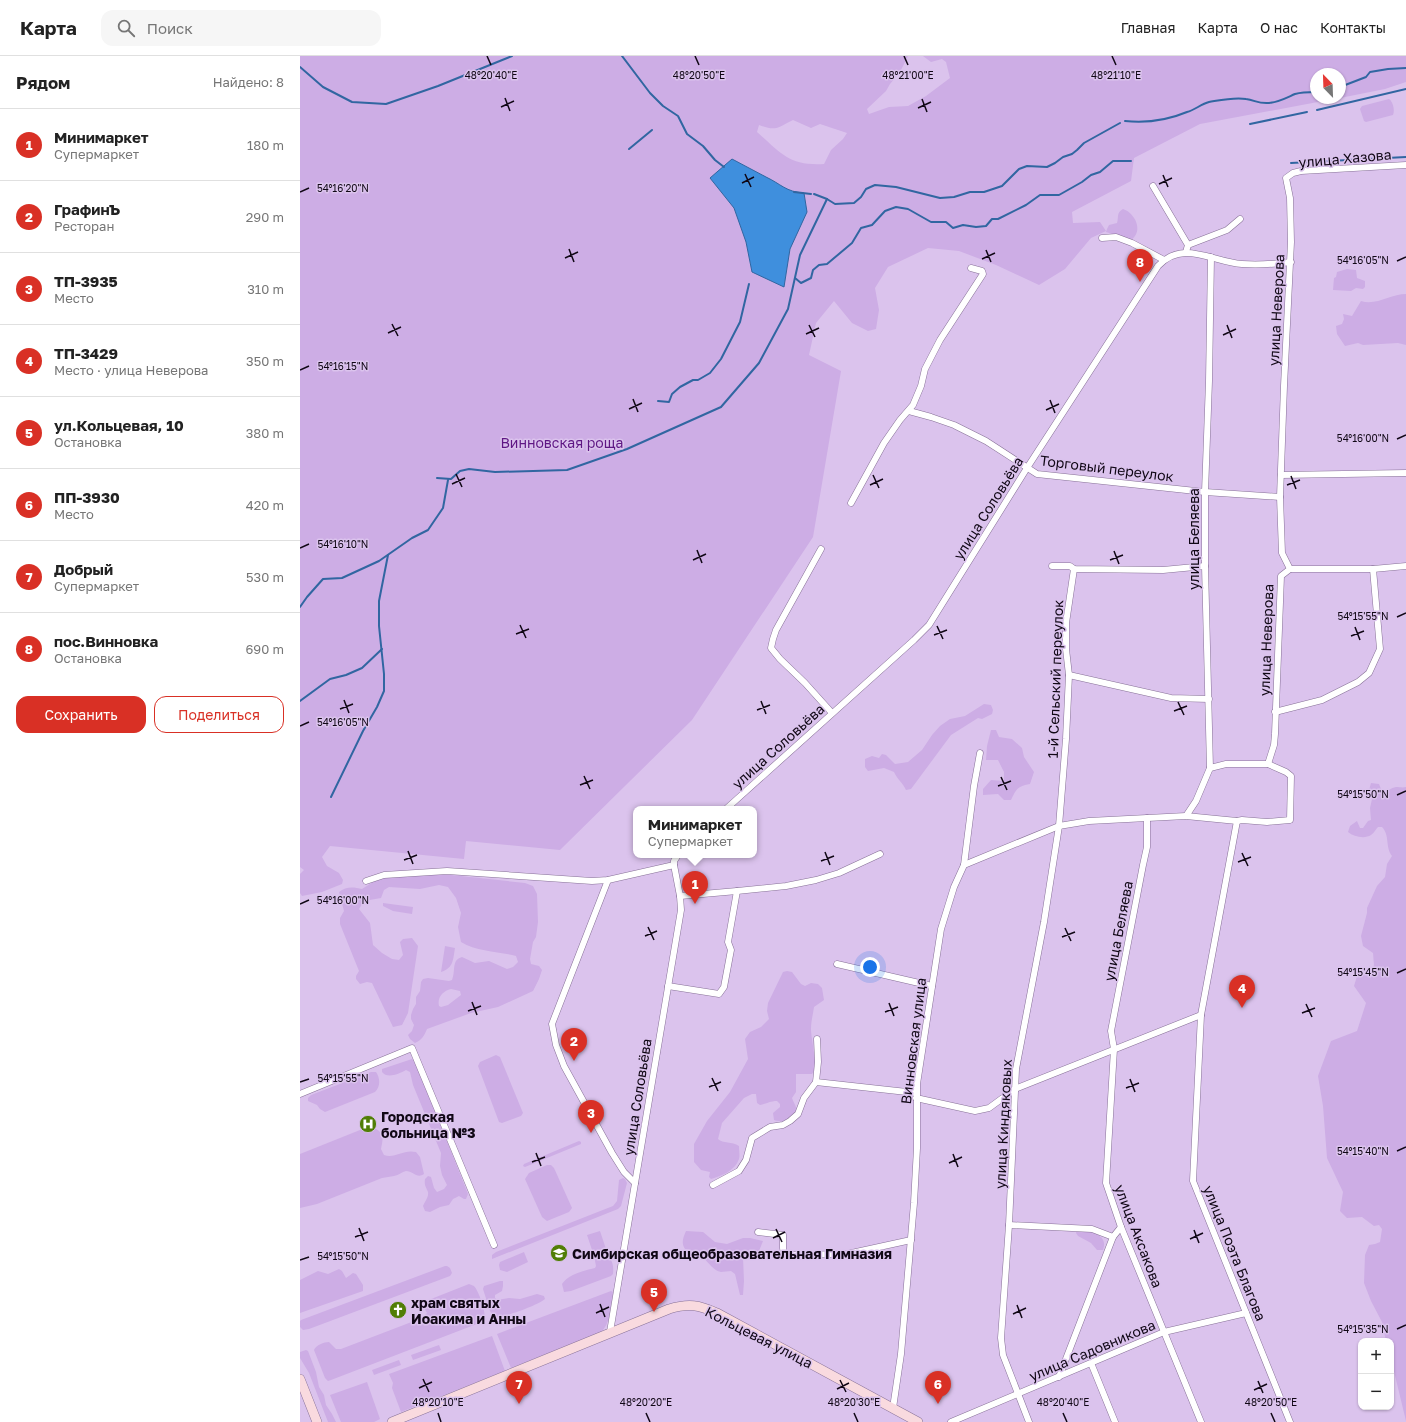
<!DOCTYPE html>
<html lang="ru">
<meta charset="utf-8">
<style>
body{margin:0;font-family:"Golos Text",sans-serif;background:#f6f6f6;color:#222}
.controls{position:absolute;right:12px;bottom:12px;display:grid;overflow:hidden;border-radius:8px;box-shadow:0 1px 3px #0004}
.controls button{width:36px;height:36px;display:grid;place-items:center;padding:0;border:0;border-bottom:1px solid #e0e0e0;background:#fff;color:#222;font:20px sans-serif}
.compass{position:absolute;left:1010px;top:12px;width:36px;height:36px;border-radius:50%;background:#fff;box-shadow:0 1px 3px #0004;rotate:337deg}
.you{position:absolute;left:570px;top:911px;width:14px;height:14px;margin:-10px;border:3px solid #fff;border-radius:50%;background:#1a73e8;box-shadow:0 0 0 6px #1a73e833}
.badge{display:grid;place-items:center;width:26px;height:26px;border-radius:50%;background:#d93025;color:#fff;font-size:13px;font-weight:700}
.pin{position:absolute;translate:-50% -33px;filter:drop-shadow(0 1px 2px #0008)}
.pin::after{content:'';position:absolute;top:21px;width:14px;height:12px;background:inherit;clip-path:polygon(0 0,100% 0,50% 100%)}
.popup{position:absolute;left:333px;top:750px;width:124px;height:52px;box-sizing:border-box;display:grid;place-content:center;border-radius:8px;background:#fff;filter:drop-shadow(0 1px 3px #0005);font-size:13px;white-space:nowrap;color:#767676}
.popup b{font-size:15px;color:#222}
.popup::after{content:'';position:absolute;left:50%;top:100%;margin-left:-8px;border:8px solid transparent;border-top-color:#fff}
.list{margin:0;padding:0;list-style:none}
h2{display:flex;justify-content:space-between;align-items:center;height:52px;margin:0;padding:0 16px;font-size:17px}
h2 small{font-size:13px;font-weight:400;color:#767676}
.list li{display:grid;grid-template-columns:26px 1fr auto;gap:12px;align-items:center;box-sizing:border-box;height:72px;padding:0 16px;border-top:1px solid #e0e0e0}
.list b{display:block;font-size:15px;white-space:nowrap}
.list p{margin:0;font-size:13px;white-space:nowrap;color:#767676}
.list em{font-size:13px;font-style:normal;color:#767676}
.actions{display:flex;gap:8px;padding:12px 16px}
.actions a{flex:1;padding:9px 0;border:1px solid #d93025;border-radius:12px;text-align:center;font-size:14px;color:#d93025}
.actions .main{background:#d93025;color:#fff}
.icon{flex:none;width:22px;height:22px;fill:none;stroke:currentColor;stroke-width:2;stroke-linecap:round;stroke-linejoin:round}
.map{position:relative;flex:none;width:1106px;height:1366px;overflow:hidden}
header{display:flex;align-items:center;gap:24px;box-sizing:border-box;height:56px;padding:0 20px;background:#fff;border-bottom:1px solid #e0e0e0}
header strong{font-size:19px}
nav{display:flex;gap:22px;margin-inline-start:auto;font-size:14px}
.search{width:280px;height:36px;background:#f6f6f6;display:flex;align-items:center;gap:10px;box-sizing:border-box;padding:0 14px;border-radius:12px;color:#767676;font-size:15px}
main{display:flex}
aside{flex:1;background:#fff}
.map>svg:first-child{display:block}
</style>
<header>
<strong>Карта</strong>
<div class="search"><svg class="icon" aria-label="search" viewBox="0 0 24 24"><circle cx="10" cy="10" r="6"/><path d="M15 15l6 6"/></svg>Поиск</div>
<nav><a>Главная</a><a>Карта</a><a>О нас</a><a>Контакты</a></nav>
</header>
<main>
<aside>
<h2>Рядом<small>Найдено: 8</small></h2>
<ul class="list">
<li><span class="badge">1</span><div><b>Минимаркет</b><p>Супермаркет</p></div><em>180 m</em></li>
<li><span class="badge">2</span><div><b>ГрафинЪ</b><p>Ресторан</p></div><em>290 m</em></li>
<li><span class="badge">3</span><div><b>ТП-3935</b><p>Место</p></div><em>310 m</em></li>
<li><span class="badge">4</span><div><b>ТП-3429</b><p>Место · улица Неверова</p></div><em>350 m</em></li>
<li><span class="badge">5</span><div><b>ул.Кольцевая, 10</b><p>Остановка</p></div><em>380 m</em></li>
<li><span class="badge">6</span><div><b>ПП-3930</b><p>Место</p></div><em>420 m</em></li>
<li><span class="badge">7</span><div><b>Добрый</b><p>Супермаркет</p></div><em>530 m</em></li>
<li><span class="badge">8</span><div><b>пос.Винновка</b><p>Остановка</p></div><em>690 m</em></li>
</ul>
<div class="actions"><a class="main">Сохранить</a><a>Поделиться</a></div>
</aside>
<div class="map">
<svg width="1106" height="1366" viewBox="0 0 1106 1366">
<rect width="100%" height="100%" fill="#dbc3ed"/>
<!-- green -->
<g fill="#cdade5" fill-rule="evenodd">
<path d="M0 0H608L600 16 590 28 586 35 567 53 569 58 589 51 608 50 626 40 650 22 646 6 642 3 631 6 623 0H1106V26L1085 33 1040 42V18H1016V42H1039L900 68 834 102 831 125 772 156 773 167 800 166 806 175 791 182 765 213 739 229 696 209 659 195 628 192 588 211 575 232 579 254 576 273 568 275 552 267 534 245 516 267 509 299 541 315 513 481 392 664 260 794 166 785 164 803 30 790 22 801 27 810 39 817 43 824 42 828 22 836 2 840 0 837V818L4 814 0 811ZM493 64 511 72 520 68 547 77 543 83 531 94 524 108C489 110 481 97 457 76L459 69C477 76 478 71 493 64Z"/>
<path d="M1089 43C1093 46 1095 54 1093 59L1066 66 1064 65 1060 53 1062 50Z"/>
<path d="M823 153C835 157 844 175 831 184L806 176 807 173 809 169 817 167C819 161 816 157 823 153Z"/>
<path d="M1047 213 1056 214 1057 222 1065 225V231L1063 233 1056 232 1051 235 1033 234 1034 222 1036 221 1037 216Z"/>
<path d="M1106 238V289L1098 287 1063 289 1058 287 1045 290 1037 278 1036 270 1042 268 1044 263 1043 258 1052 260 1061 245C1076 250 1091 238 1106 238Z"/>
<path d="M684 648 691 649 693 654 692 658 682 663 678 662 651 679 611 733 606 734C603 727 597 723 594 716L584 712 568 715 565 711V703L572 700 579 702 582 698 586 699 595 708 608 706 622 694 632 679 640 670 650 663 665 660Z"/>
<path d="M691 674H696L699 681 712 683 722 692 724 701 734 716 730 728C718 730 716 733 711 744H704L698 738 683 739V733L691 724 704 725V716L698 704H686L687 690Z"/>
<path d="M1071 727 1079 728 1083 738C1087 735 1091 732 1096 731 1100 731 1102 732 1106 731V1365L1091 1303V1285H1086L1082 1266 1071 1245 1064 1227 1065 1199 1069 1189 1075 1188 1080 1186 1082 1173 1079 1169 1074 1170 1062 1161 1047 1162 1040 1155 1043 1136 1027 1102 1023 1050 1018 1020 1031 985 1057 975 1066 947 1054 930 1058 917 1071 919 1074 909 1073 897 1063 890 1061 880 1067 857V852L1077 830 1085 821 1087 808 1092 800C1085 791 1090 779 1082 771H1078C1076 773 1074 777 1071 779 1065 783 1054 781 1048 776L1050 770 1057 765 1060 772H1063L1068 765 1071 764 1070 752 1072 743 1068 738Z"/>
<path d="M120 818H142L225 827 233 830 237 838 238 866 236 881 233 886 230 903 231 908 239 910 242 914 239 923 233 935 198 951 171 957 127 973C124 980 122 984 115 987L110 983 108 979 112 975 114 969 111 963V959L113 953 116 948V941L120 935 121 926 123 923 128 922 149 925 152 924C156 915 151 904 162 901L175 907 189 905 207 913 213 911 218 906 216 900C198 895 177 896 161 886L158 871 161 857 156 842 148 831 139 829 120 833 89 831 84 834 81 842 64 845 59 853 70 867 73 889 82 897 92 903 99 904 103 899 100 886 103 883 112 882 118 890 108 957 102 969 93 971 72 927 67 926 60 928 56 923V920L59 915 40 868V862L44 855 39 836C46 830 54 831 62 833L79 822ZM151 933 160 935 161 939 148 949 141 951 139 950C137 941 143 935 151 933Z"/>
<path d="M83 847 113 851 112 858 93 855 83 850Z"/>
<path d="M145 890 155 892C153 903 154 912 141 916Z"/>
<path d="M487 915 492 916 501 928 505 930 511 927 518 928 522 932 524 944 514 951C513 958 511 966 511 973 511 986 519 1009 512 1018H496V1036L492 1042C493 1045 497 1052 497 1055 496 1064 481 1067 474 1064L473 1057 480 1051V1048L477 1045C470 1045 466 1048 460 1049L457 1047 456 1038H452L444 1042 422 1067 418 1083C423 1088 432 1085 439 1090 439 1094 440 1100 439 1103 435 1115 421 1120 411 1123L409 1121 410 1116 401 1114 394 1106V1088L407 1065 430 1036 448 1003 445 983 450 976 461 971 469 963 467 955 468 947 483 916Z"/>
<path d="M196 999 200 1001 223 1057 221 1060 202 1067 199 1066 178 1010 180 1006Z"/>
<path d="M112 1003 115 1005 168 1138 166 1143H164L159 1140 153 1143 149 1149 140 1151 130 1156 125 1155 123 1150C125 1145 129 1141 128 1136 126 1131 124 1129 125 1123L128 1120 131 1121 134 1132 137 1136 144 1133 147 1129 142 1119 140 1110 141 1097 113 1029 110 1016 106 1014C99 1018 87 1023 82 1016V1013Z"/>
<path d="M71 1016H76C80 1022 81 1030 75 1036L25 1056 20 1053 17 1049 8 1045V1042L11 1039Z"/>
<path d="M70 1070C84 1076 84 1080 81 1093L84 1099C95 1103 103 1093 116 1096L120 1101 124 1118C117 1123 113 1115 106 1115 102 1116 99 1119 94 1120 90 1121 86 1121 82 1122L17 1148 0 1152V1098Z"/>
<path d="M279 1085 281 1086V1088L225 1111 223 1110 224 1108Z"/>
<path d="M247 1109H251L254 1112 272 1152 269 1156 247 1165 242 1161 225 1123 229 1117Z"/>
<path d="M323 1122 325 1123 327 1127 321 1150 318 1153 192 1203V1199L196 1196 313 1150 317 1145 319 1124Z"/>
<path d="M777 1174C790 1173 809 1179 803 1194H797L791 1187 778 1180 776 1177Z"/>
<path d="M300 1175 307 1196 299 1199C312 1199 314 1207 313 1218L311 1220 271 1235 264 1236 262 1228C269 1218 283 1215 295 1212L296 1210 295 1205 296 1200H294L287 1179Z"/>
<path d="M386 1175 403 1176 415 1186 427 1188 443 1182H450L463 1185 459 1195 454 1199 448 1196 443 1201 444 1225 443 1239H440L435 1218 431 1215C428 1215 424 1216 421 1216 409 1214 405 1195 385 1193 381 1187 383 1182 386 1175Z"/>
<path d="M224 1196 228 1206 207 1216 200 1214 199 1209 200 1206Z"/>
<path d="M145 1210H147L150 1212 152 1217 150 1220 9 1273 3 1274 0 1271V1265L1 1264Z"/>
<path d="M39 1213 42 1215 46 1222 53 1217 56 1218 63 1229V1235L0 1257V1224L18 1215 28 1218Z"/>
<path d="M200 1225H203V1230L202 1235 195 1239V1242L197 1244 209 1242 220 1243 237 1238 244 1240 245 1243C238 1249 204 1262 194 1261L190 1255 183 1233 184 1230Z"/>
<path d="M169 1228 174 1230C179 1235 186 1257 185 1264L182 1266 31 1324 28 1325 25 1322 14 1294C16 1289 24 1286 29 1286L36 1293H41L122 1262 127 1257 123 1250 126 1245Z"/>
<path d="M311 1235 313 1236C311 1250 311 1268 300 1277L211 1312 197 1278Z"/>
<path d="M192 1280 205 1315 101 1356 92 1332 93 1327 89 1318Z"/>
<path d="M139 1289 141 1294 113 1304 111 1299Z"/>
<path d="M6 1294 8 1295 16 1316 19 1331 24 1339 26 1349 32 1358 36 1366H28L9 1317 0 1302V1296Z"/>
<path d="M99 1304 101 1309 74 1319 72 1314Z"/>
<path d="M67 1326 80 1363 74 1366H41L30 1339Z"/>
</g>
<!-- water -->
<path fill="#3f8fdd" stroke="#3166a1" d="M432 103C443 109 455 115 466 121 481 128 486 136 504 137L507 156 490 193 484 231 452 216 446 186 434 152 410 122Z"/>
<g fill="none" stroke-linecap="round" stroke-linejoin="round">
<!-- stream -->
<g stroke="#3166a1" stroke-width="2">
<path d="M322 0 350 37 363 50 378 60 387 78 403 90 415 104 424 111"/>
<path d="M0 11 23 31 52 46 86 48 138 30 212 0"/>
<path d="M1040 31 1066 21 1070 16 1088 13 1106 12"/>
<path d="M1017 54 1106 33"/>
<path d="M825 65C845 67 868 64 887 56 895 54 901 48 909 46 921 44 934 41 946 43 955 44 958 48 969 47 979 46 986 42 995 38 1002 36 1009 36 1016 36"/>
<path d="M950 68 1007 56"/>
<path d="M329 93 352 74"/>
<path d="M991 107 1106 101"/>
<path d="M494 136 511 138"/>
<path d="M514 138 527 143 535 148 554 147 561 141 566 133 575 129 596 131 640 142 654 141 670 136H684L702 130 719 113 727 110 747 111 755 107 763 101 772 98 777 94 784 87 820 67"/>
<path d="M495 222 501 227 511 222 513 214 519 209 527 208 552 187 561 172 572 169 585 155 596 151 608 153 631 166H646L653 172 663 169 676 171 686 170 692 163H698L726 149 740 139H759L782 126 791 119 800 116 813 105H831"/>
<path d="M358 345 369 346 372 338 380 331 393 324H398L410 317 421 303 440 266 449 228"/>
<path d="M137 422 151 423 160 415 169 413 195 416 267 414 327 393 421 351 459 307 488 253 500 199 527 143"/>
<path d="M0 551 7 541 23 523 42 522 79 505 112 482 128 474 143 452 148 424"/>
<path d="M0 645 30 623 46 619 62 612 82 593"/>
<path d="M31 741 63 675 77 651 84 635V618L79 570V545L88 499"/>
</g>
<defs>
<g id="street">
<path d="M853 130 888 189 886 196"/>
<path d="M802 182 816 181 832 187 864 204"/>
<path d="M888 189 927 174 940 163"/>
<path d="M609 355 631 361 654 369 686 385 737 418 905 436 980 441"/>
<path d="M981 419 1106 417"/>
<path d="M551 447 584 387 600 364 613 349 621 330 625 313 640 284 683 218 682 215 671 212"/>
<path d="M521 493 476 574 473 583 471 592 480 603 505 627 532 657"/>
<path d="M752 510H770L774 513 863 514 905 510"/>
<path d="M990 513H1073L1106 510"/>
<path d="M769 619 871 642 909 643"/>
<path d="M975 656 1022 644 1058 626 1069 617 1080 593 1073 513"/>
<path d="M968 708 974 689 975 678 981 520 990 513 982 497 980 441 984 330 991 186 990 142 986 122 993 117 1001 115 1106 109"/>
<path d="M426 753 614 584 629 569 727 412 858 210C883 183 912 206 942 208 958 209 975 208 991 206"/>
<path d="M886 760 896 745 910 712 905 510V436L909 325 911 201"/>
<path d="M847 762V791L843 809 811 975 814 993 806 1127 821 1171 901 1366"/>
<path d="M937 765 901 959 893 1125 990 1366"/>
<path d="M664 809 759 770 789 765 886 760 937 765 942 764 967 766 990 764 991 720 986 716 968 708H926L910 712"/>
<path d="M308 824 252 968 256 989 264 1010 312 1097 324 1116 335 1127"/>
<path d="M66 825 84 819 147 815 292 825 308 824 374 809"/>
<path d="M380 840 437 835 486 830 516 824 539 817 580 798"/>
<path d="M537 908 632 930"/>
<path d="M368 930 419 938 424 931 430 899 431 894 428 886 437 835"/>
<path d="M516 1026 616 1037"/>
<path d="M0 1038 112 992 194 1189"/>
<path d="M616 1042 675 1055 689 1052 715 1033 901 959"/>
<path d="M413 1129 439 1115 446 1104 452 1082 470 1071 483 1069 490 1065 498 1058 504 1042 516 1026 518 1006 517 983"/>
<path d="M709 1169 792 1173 813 1181"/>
<path d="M458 1176 483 1179V1192L484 1198 488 1199 547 1198 611 1184"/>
<path d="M310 1276 381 854 380 840 374 809V805L378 799"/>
<path d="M791 1307 815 1366"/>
<path d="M759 1321 813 1181 821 1171"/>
<path d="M593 1352 601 1298 614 1147 617 1092V1028L641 873 654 831 664 809 674 730 680 697"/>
<path d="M651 1366 864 1276 946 1257"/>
<path d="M729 1366 703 1299 701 1282 709 1169 716 1013 744 866 759 770 766 683 769 619 766 593V567L774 513"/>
</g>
<g id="secondary">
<path d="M0 1323 17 1366"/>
<path d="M92 1366 369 1253C389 1247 399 1249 417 1257L618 1366"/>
</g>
</defs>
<!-- street casing -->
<use href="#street" stroke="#877197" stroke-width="7"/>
<!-- secondary casing -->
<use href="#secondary" stroke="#877197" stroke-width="10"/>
<!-- street -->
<use href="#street" stroke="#fff" stroke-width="6"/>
<!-- secondary -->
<use href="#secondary" stroke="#f9dadf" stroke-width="9"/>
</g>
<!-- ticks -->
<path fill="none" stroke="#100715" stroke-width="1.5" d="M187 0 191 9M395 0 399 9M604 0 608 9M812 0 816 9M205 42 210 55M622 43 627 56M201 51 214 45M618 52 631 46M445 118 451 131M863 119 868 131M442 127 454 121M859 128 872 122M0 136 9 132M269 193 274 206M686 194 691 206M265 202 278 196M682 203 695 197M1097 205 1106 201M92 268 98 280M509 269 515 281M927 269 932 282M88 277 101 271M506 278 519 272M923 279 936 273M0 314 9 310M333 343 338 356M750 344 755 357M329 353 342 347M746 354 759 348M1097 383 1106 379M156 418 162 431M573 419 579 432M991 420 996 433M152 428 165 422M570 429 583 423M987 429 1000 424M0 492 9 488M397 494 402 507M814 495 819 508M393 504 406 498M810 504 823 499M1097 561 1106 557M220 569 226 582M637 570 643 583M1055 571 1060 584M216 578 229 573M634 579 647 574M1051 580 1064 575M44 644 49 657M461 645 466 658M878 646 884 659M40 653 53 648M457 654 470 649M874 655 887 650M0 670 9 666M284 720 290 733M701 721 707 734M280 729 293 724M698 730 711 725M1097 739 1106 735M108 795 113 808M525 796 530 809M942 797 948 810M104 804 117 799M521 805 534 800M938 806 951 801M0 848 9 844M348 871 354 884M765 872 771 885M345 880 357 875M762 881 775 876M1097 917 1106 913M172 946 177 959M589 947 594 960M1006 948 1012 961M168 955 181 950M585 956 598 951M1002 957 1015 952M412 1022 418 1035M830 1023 835 1036M0 1026 9 1023M409 1031 421 1026M826 1032 839 1027M1097 1095 1106 1091M236 1097 241 1110M653 1098 658 1111M232 1106 245 1101M649 1107 662 1101M59 1172 64 1185M476 1173 482 1186M894 1174 899 1187M55 1181 68 1176M473 1182 485 1176M890 1183 903 1177M0 1204 9 1201M300 1248 305 1261M717 1249 722 1262M296 1257 309 1251M713 1258 726 1252M1097 1273 1106 1269M123 1323 129 1336M540 1324 546 1336M958 1325 963 1337M119 1332 132 1326M537 1333 549 1327M954 1334 967 1328M138 1357 141 1366M346 1357 350 1366M554 1357 558 1366M763 1357 767 1366M971 1357 975 1366"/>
<!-- icons -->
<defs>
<symbol id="hospital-disc" viewBox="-11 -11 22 22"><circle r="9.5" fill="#517e06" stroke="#dbc3ed"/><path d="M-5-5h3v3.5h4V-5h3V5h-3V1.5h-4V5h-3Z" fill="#fff"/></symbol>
<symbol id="school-disc" viewBox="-11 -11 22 22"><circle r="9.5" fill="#517e06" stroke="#dbc3ed"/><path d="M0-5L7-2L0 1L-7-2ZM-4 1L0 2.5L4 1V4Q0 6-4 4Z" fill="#fff"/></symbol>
<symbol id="church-disc" viewBox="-11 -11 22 22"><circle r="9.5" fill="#517e06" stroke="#dbc3ed"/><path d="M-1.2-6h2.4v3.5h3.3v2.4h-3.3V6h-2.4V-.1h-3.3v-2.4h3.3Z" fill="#fff"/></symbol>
</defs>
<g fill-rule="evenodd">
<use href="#hospital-disc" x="58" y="1058" width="20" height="20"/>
<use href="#school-disc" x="249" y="1187" width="20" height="20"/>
<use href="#church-disc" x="88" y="1244" width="20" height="20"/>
</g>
<g text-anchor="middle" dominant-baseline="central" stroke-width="3" stroke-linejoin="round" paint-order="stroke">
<!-- street labels -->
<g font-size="14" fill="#100715" stroke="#dbc3ed">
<text transform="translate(1045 102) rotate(-5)">улица Хазова</text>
<text transform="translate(976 254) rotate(-87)">улица Неверова</text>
<text transform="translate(807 412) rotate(7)">Торговый переулок</text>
<text transform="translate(688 452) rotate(-58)">улица Соловьёва</text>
<text transform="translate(893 483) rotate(-90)">улица Беляева</text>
<text transform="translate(966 584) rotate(-88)">улица Неверова</text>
<text transform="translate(755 623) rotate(-88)">1-й Сельский переулок</text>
<text transform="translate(478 690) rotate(-42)">улица Соловьёва</text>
<text transform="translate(818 875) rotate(-79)">улица Беляева</text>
<text transform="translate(613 985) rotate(-83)">Винновская улица</text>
<text transform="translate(337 1041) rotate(-81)">улица Соловьёва</text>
<text transform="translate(703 1068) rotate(-87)">улица Киндяковых</text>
<text transform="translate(839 1180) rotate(69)">улица Аксакова</text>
<text transform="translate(935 1197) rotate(68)">улица Поэта Благова</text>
<text transform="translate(459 1281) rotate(27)">Кольцевая улица</text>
<text transform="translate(792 1294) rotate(-23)">улица Садовникова</text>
</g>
<!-- park labels -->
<g font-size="14" fill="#5f1784" stroke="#dbc3ed">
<text x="262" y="386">Винновская роща</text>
</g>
<!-- poi labels -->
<g font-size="14" font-weight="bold" fill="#100715" stroke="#dbc3ed" text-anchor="start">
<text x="81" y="1060">Городская<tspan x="81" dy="16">больница №3</tspan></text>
<text x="272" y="1197">Симбирская общеобразовательная Гимназия</text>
<text x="111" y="1246">храм святых<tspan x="111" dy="16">Иоакима и Анны</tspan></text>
</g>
</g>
<g font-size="10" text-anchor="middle" fill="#100715" stroke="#dbc3ed" stroke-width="3" stroke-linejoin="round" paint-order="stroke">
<text x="191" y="23">48°20'40"E</text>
<text x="399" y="23">48°20'50"E</text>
<text x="608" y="23">48°21'00"E</text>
<text x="816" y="23">48°21'10"E</text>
<text x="43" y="136">54°16'20"N</text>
<text x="1063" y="208">54°16'05"N</text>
<text x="43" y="314">54°16'15"N</text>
<text x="1063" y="386">54°16'00"N</text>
<text x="43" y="492">54°16'10"N</text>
<text x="1063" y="564">54°15'55"N</text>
<text x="43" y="670">54°16'05"N</text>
<text x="1063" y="742">54°15'50"N</text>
<text x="43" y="848">54°16'00"N</text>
<text x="1063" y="920">54°15'45"N</text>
<text x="43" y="1026">54°15'55"N</text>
<text x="1063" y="1099">54°15'40"N</text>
<text x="43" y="1204">54°15'50"N</text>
<text x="1063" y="1277">54°15'35"N</text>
<text x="138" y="1350">48°20'10"E</text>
<text x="346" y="1350">48°20'20"E</text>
<text x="554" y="1350">48°20'30"E</text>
<text x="763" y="1350">48°20'40"E</text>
<text x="971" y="1350">48°20'50"E</text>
</g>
</svg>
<div class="controls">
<button>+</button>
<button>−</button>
</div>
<svg class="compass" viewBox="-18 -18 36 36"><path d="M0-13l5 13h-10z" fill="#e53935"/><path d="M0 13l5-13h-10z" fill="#767676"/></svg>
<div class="you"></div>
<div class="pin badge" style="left:395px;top:848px">1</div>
<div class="popup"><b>Минимаркет</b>Супермаркет</div>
<div class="pin badge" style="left:274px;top:1005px">2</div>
<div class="pin badge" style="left:291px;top:1077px">3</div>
<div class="pin badge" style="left:942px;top:952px">4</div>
<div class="pin badge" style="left:354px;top:1256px">5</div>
<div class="pin badge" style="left:638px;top:1348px">6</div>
<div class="pin badge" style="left:219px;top:1348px">7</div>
<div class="pin badge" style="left:840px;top:226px">8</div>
</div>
</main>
